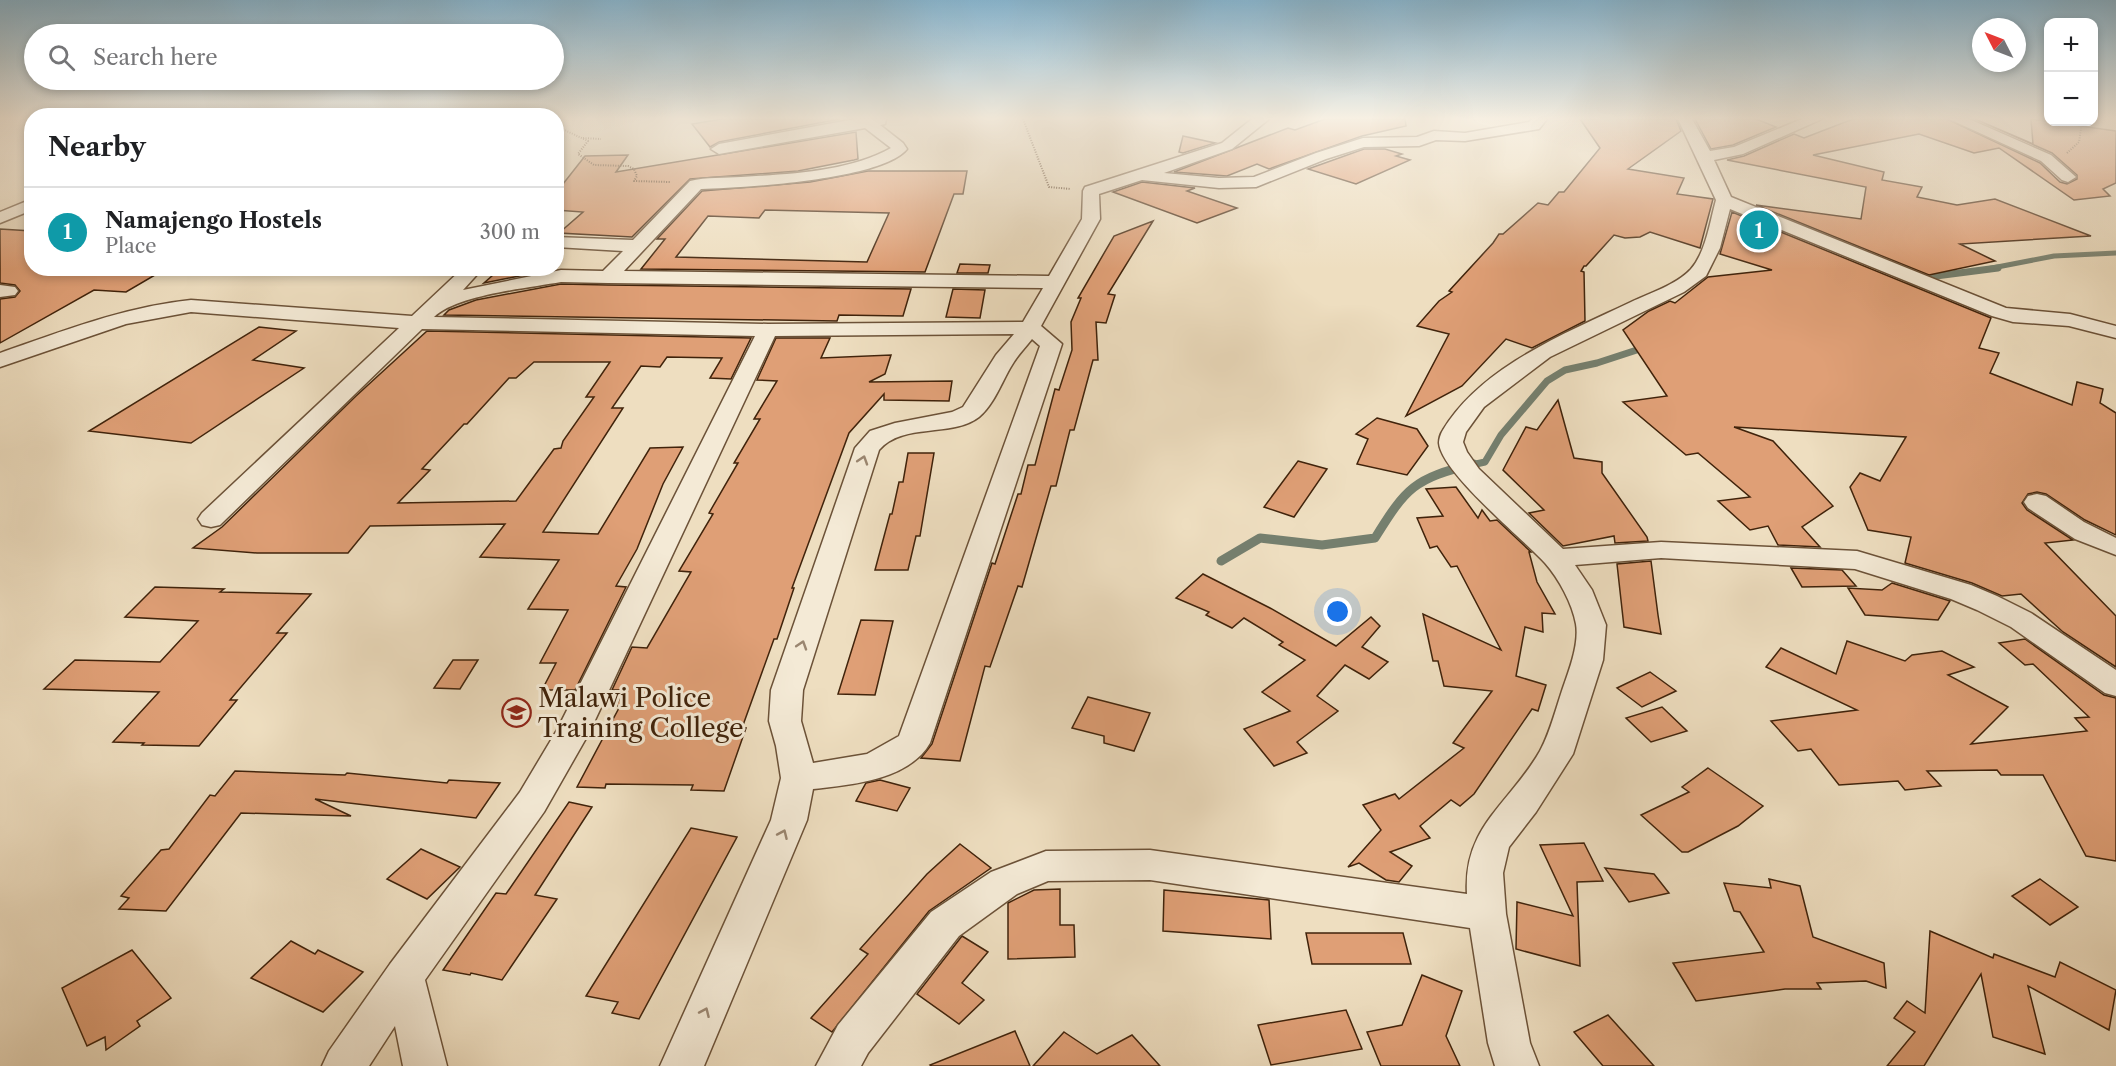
<!DOCTYPE html>
<meta charset="utf-8">
<style>
body{margin:0;font-family:"Libre Caslon Text",serif;background:#f2f2f2;color:#202124}
.controls{position:absolute;right:18px;top:18px;display:grid;overflow:hidden;border-radius:12px;box-shadow:0 3px 9px #0003}
.controls button{width:54px;height:54px;display:grid;place-items:center;padding:0;border:0;border-bottom:2px solid #e0e0e0;background:#fff;color:#202124;font:30px sans-serif}
.compass{position:absolute;left:1972px;top:18px;width:54px;height:54px;border-radius:50%;background:#fff;box-shadow:0 3px 9px #0003;rotate:312deg}
.you{position:absolute;left:1338px;top:612px;width:21px;height:21px;margin:-15px;border:4px solid #fff;border-radius:50%;background:#1a73e8;box-shadow:0 0 0 9px #1a73e833}
.badge{display:grid;place-items:center;width:39px;height:39px;border-radius:50%;background:#111827;color:#fff;font-size:20px;font-weight:700}
.pin{position:absolute;translate:-50% -50%;border:3px solid #fff;box-shadow:0 2px 6px #0006}
.list{margin:0;padding:0;list-style:none}
h2{display:flex;justify-content:space-between;align-items:center;height:78px;margin:0;padding:0 24px;font-size:26px}
h2 small{font-size:20px;font-weight:400;color:#757577}
.list li{display:grid;grid-template-columns:39px 1fr auto;gap:18px;align-items:center;box-sizing:border-box;height:90px;padding:0 24px;border-top:2px solid #e0e0e0}
.list b{display:block;font-size:22px;white-space:nowrap}
.list p{margin:0;font-size:20px;white-space:nowrap;color:#757577}
.list em{font-size:20px;font-style:normal;color:#757577}
.icon{flex:none;width:33px;height:33px;fill:none;stroke:currentColor;stroke-width:2;stroke-linecap:round;stroke-linejoin:round}
.map{position:relative;flex:none;width:2116px;height:1066px;overflow:hidden}
.search{position:absolute;background:#fff;box-shadow:0 3px 9px #0003;left:24px;top:24px;width:540px;height:66px;display:flex;align-items:center;gap:15px;box-sizing:border-box;padding:0 21px;border-radius:33px;color:#757577;font-size:22px}
.panel{position:absolute;background:#fff;box-shadow:0 3px 9px #0003;left:24px;top:108px;width:540px;height:168px;border-radius:24px}
.map>svg:first-child{display:block}
</style>
<div class="map">
<svg width="2116" height="1066" viewBox="0 0 2116 1066">
<rect width="100%" height="100%" fill="#eedec0"/>
<filter id="stains"><feTurbulence type="fractalNoise" baseFrequency=".00333" numOctaves="4"/><feColorMatrix values="0 0 0 0 .2 0 0 0 0 .09 0 0 0 0 .02 0 0 0 .5 -.17"/></filter>
<radialGradient id="worn" r=".72"><stop offset=".6" stop-color="#630" stop-opacity="0"/><stop offset="1" stop-color="#630" stop-opacity=".3"/></radialGradient>
<g fill="none" stroke-linecap="round" stroke-linejoin="round">
<!-- stream-far2 -->
<path stroke="#757f6e" stroke-width="5" d="M1987 269 2054 256 2116 253"/>
<!-- stream-far1 -->
<g stroke="#757f6e" stroke-width="7">
<path d="M1899 288 1915 284 1928 277 1998 268"/>
<path d="M1467 466 1485 462 1501 435 1547 381 1565 370 1597 363 1646 347"/>
</g>
<!-- stream -->
<path stroke="#757f6e" stroke-width="9" d="M1221 561 1260 538 1322 545 1375 538C1406 488 1414 478 1474 464"/>
</g>
<!-- building -->
<g fill="#df9f76" stroke="#40230b" stroke-width="1.5" fill-rule="evenodd">
<path d="M722 119H840L719 142 710 147 692 124Z"/>
<path d="M1325 119H1405L1406 126 1362 136 1269 169 1257 164 1227 176 1174 172 1288 128 1295 130Z"/>
<path d="M1580 119H1676L1681 131 1628 169 1684 178 1677 194 1713 199 1700 248 1650 232 1640 237 1625 238 1614 235 1586 266H1584L1581 271 1584 272 1585 321 1532 348 1506 339 1462 386 1406 416 1449 334 1417 326 1439 301 1452 292 1449 291 1493 243 1499 234H1503L1538 203 1548 205 1559 192H1564L1600 148Z"/>
<path d="M1695 119H1756L1776 127 1733 145 1711 149Z"/>
<path d="M1853 119H1947L2040 163 2060 182 2067 184 2077 179V175L2052 153 1975 119 2033 144 2031 119 2116 131V183L2103 189 2110 196 2074 200 1999 148 1974 153 1919 134 1813 155 1884 172 1882 180 1922 187 1917 197 1957 205 1995 199 2091 236 1960 244 1995 261 1929 275 1756 205 1861 219 1866 187 1727 160 1744 156 1794 134 1804 138Z"/>
<path d="M856 132 858 159 854 160 798 171 690 179 632 237 559 233 583 212 556 210V184H563L585 156 628 155 616 172Z"/>
<path d="M1183 136 1215 143 1183 153 1179 152Z"/>
<path d="M1364 149H1385L1402 154 1396 156 1410 160 1356 184 1308 169Z"/>
<path d="M868 171H967L963 194H954L925 272 641 269 665 239H657L702 191 810 182ZM765 210 889 213 867 262 676 257 708 216 759 218Z"/>
<path d="M1142 182 1195 188 1187 191 1237 208 1197 223 1113 192Z"/>
<path d="M1732 212 1991 318 1979 348 1999 353 1990 373 2072 405 2077 382 2103 389 2100 403 2116 413V535L2085 520 2046 494 2037 492 2028 494 2022 503 2027 510 2073 540 2045 543 2116 616V667L2063 632 2021 594 2002 596 1972 583 1905 563 1911 537 1868 530 1850 487 1860 473 1880 481 1906 437 1734 427 1773 441 1833 506 1802 527 1820 547 1778 545 1768 526 1750 530 1718 501 1750 497 1698 453 1686 455 1623 402 1667 396 1623 330 1649 311 1670 301 1675 303 1708 277 1772 270 1720 254Z"/>
<path d="M1153 221 1108 294 1115 295 1106 323 1096 322 1098 360H1093L1074 430H1070L1056 486H1051L1022 587 1018 586 990 667 985 666 960 761 921 758 932 744 992 563 995 564 1018 494H1021L1028 465H1035L1055 389 1059 390 1072 350 1071 322 1081 298H1078L1114 236Z"/>
<path d="M0 229 32 231V268H167L126 292 94 290 0 343V299L15 297 20 291 15 285 0 283Z"/>
<path d="M960 264 990 265 988 273H957Z"/>
<path d="M501 268H543L539 272 484 283Z"/>
<path d="M561 284 608 285 911 289 903 316 839 315 837 321 444 315 449 310 476 300Z"/>
<path d="M953 289 985 290 980 318 946 317Z"/>
<path d="M259 327 296 331 253 360 304 368 191 443 89 431Z"/>
<path d="M427 331 751 338 731 379 710 378 722 358 667 357 660 367 641 366 612 408H623L543 532 598 534 650 448 683 447 663 484 637 549 616 586 626 587 575 690H542L556 663H540L568 610 528 609 559 560 480 557 505 524 370 526 348 553H257L193 548 222 527 356 396ZM534 362H610L586 397H594L563 441 561 448 554 449 516 501 398 503 430 470 422 469 464 424H467L509 378H516Z"/>
<path d="M776 338H830L821 358 891 355 885 374 869 382 952 381 949 401 884 400V394L849 433 792 588H794L777 639H774L742 728H746L724 791 691 790 693 785 606 784 605 788 577 787 620 706H616L624 690H612L632 647 647 648 691 572 679 571 713 514 709 513 738 463H734L760 419H754L777 381 757 380Z"/>
<path d="M1558 400 1574 458 1602 462V473L1647 537 1648 541 1615 543 1614 536 1563 546 1529 513 1544 510 1503 470 1526 427 1537 430Z"/>
<path d="M1377 418 1417 429 1428 446 1407 475 1357 464 1368 439 1356 434Z"/>
<path d="M908 453H934L920 536H916L908 570H875L890 514H892L899 482H903Z"/>
<path d="M1298 461 1327 469 1294 517 1264 507Z"/>
<path d="M1456 487 1478 518 1482 510 1490 521 1497 520 1531 552H1529L1537 582 1555 614 1542 613 1543 632 1525 627 1516 676 1546 685 1538 711 1532 709 1474 794 1460 806 1451 800 1420 826 1430 838 1390 852 1412 866 1399 882 1386 880 1359 863 1348 867 1381 830 1363 805 1395 794 1399 799 1464 748 1453 743 1492 691 1444 686 1438 661H1433L1423 614 1501 650 1457 566 1451 567 1437 546 1430 548 1417 518 1443 516 1426 489Z"/>
<path d="M1651 561 1658 615 1661 634 1624 627 1617 564Z"/>
<path d="M1791 568 1842 570 1856 586 1802 587Z"/>
<path d="M1203 574 1270 608 1336 646 1371 617 1380 626 1362 647 1388 662 1369 679 1345 665 1317 696 1338 711 1297 742 1307 753 1274 766 1244 729 1290 711 1262 692 1305 660 1279 645 1283 642 1244 618 1232 628 1206 615 1209 612 1176 598Z"/>
<path d="M1892 583 1950 601 1938 620 1865 615 1848 588 1882 590Z"/>
<path d="M155 587 224 589 220 592 311 594 277 633H287L230 700H237L199 746 142 745 144 743 113 742 159 692 44 689 75 660 160 662 198 621 125 617Z"/>
<path d="M861 620 893 621 875 695 838 694Z"/>
<path d="M2025 639 2104 695 2116 698V861L2086 856 2043 775H2001L1997 770 1927 771 1941 786 1905 790 1898 781 1839 785 1811 749 1798 751 1771 721 1857 710 1766 667 1781 648 1836 674 1847 641 1905 661 1912 655 1942 651 1974 667 1948 675 2008 707 1971 744 2087 731 2075 718 2089 717 2033 664 2025 665 1999 643Z"/>
<path d="M453 660H478L460 689 434 688Z"/>
<path d="M1650 672 1676 691 1642 707 1617 688Z"/>
<path d="M1088 697 1150 713 1134 751 1104 743V736L1072 728Z"/>
<path d="M1662 707 1687 731 1651 742 1626 718Z"/>
<path d="M1708 768 1763 806 1738 826 1688 852H1682L1641 815 1689 792 1682 787Z"/>
<path d="M235 771 345 775 347 773 447 783 449 780 500 783 476 818 315 799 351 816 241 813 166 911 119 909 129 898 121 896 161 850 169 849 210 795 215 796Z"/>
<path d="M880 780 910 788 897 811 856 801 866 783Z"/>
<path d="M569 802 592 807 535 895 557 899 502 980 471 973 470 975 443 970 496 893 506 894Z"/>
<path d="M691 828 737 837 639 1019 612 1013 618 1002 586 996Z"/>
<path d="M1584 843 1603 881 1577 882 1580 966 1516 949 1517 902 1573 916 1540 845Z"/>
<path d="M960 844 991 868 929 911 832 1032 811 1018 868 954 860 949 927 874Z"/>
<path d="M421 849 460 867 427 899 387 879Z"/>
<path d="M1605 868 1654 874 1669 893 1629 902Z"/>
<path d="M1769 879 1800 886 1813 937 1884 963 1886 988 1866 981 1817 983 1821 989H1785L1696 1001 1673 963 1764 952 1740 912 1734 911 1724 883 1771 888Z"/>
<path d="M2040 879 2078 907 2050 925 2012 896Z"/>
<path d="M1060 889V925H1074L1075 957 1008 959V903L1034 890Z"/>
<path d="M1164 890 1269 900 1271 939 1163 931Z"/>
<path d="M1930 931 1993 958 1994 954 2055 977 2060 962 2116 990 2109 1030 2028 986 2045 1054 1993 1037 1981 974 1924 1066H1887L1915 1032 1894 1018 1907 1001 1925 1013Z"/>
<path d="M1306 933H1403L1411 964H1312Z"/>
<path d="M962 936 988 952 962 983 984 1000 959 1024 917 994Z"/>
<path d="M291 941 315 954 318 950 363 972 323 1012 251 978Z"/>
<path d="M132 950 171 998 137 1021 140 1026 106 1050 105 1037 87 1046 62 988Z"/>
<path d="M1422 975 1462 991 1446 1036 1460 1066H1381L1367 1032 1402 1025Z"/>
<path d="M1346 1010 1362 1049 1271 1065 1258 1025Z"/>
<path d="M1608 1015 1654 1066H1603L1574 1032Z"/>
<path d="M1015 1031 1030 1066H931L930 1065Z"/>
<path d="M1064 1032 1097 1054 1132 1035 1160 1066H1033Z"/>
</g>
<g fill="none" stroke-linecap="round" stroke-linejoin="round">
<defs>
<g id="minor">
<path d="M855 119H886L885 124 880 125 903 143 907 149C882 180 742 188 701 189L624 271 1049 276 1082 219 1083 191 1085 187 1222 143 1252 119H1269L1232 149 1164 173 1219 178 1254 177 1316 153 1363 138 1417 137 1434 131 1465 133 1529 122 1532 119H1547L1539 129 1465 141 1436 140 1419 146 1364 147 1326 159 1256 187 1219 188 1142 180 1099 194 1100 219 1041 326 1062 344 930 743C909 780 851 785 813 789L807 820 704 1066H660L771 820 781 778 776 746 769 721 771 690 855 448 870 431 895 423 952 412 963 407 996 355 1014 334 775 336 589 733 544 812 425 980 447 1066H403L395 1026 369 1066H322L329 1051 390 964 520 792 557 730 755 336 422 329 220 525 211 527 202 525 198 519 202 513 399 328 191 312 126 324 0 367V353C63 331 124 307 191 300L412 316 463 268H483L463 290 561 270 603 271 623 251 556 247V237L633 240 690 181C706 177 725 178 741 177 789 174 848 172 891 148L865 128 719 154 711 149 719 144ZM561 282 608 283 1043 288 1023 322 768 324 434 317C457 295 528 288 561 282ZM1032 339 1040 346 899 736 867 754 813 763 801 721 803 690 879 450C903 422 952 438 979 417 994 405 1002 381 1012 365 1017 356 1025 348 1032 339Z"/>
<path d="M1678 119H1692L1710 151 1734 147 1802 119H1822L1743 154 1714 160 1731 197 2006 308 2070 314 2116 326V338L2069 326 2013 322 1992 316 1730 209 1720 248 1706 276 1684 292 1550 357 1484 407 1466 432 1463 442 1467 452 1479 469 1563 549 1661 542 1857 551 1971 585 1997 596 2031 613 2116 670V696L2105 693 2011 627 1977 610 1951 599 1855 569 1661 558 1575 565 1592 590 1606 625 1603 660 1573 754 1536 812 1509 847 1503 873 1506 914 1530 1043 1539 1066H1495L1488 1043 1470 928 1150 880 1048 881 1017 894 959 936 868 1053 861 1066H816L838 1025 931 912 991 872 1046 851 1150 850 1467 894C1463 826 1509 805 1540 751 1551 731 1557 704 1565 682 1571 665 1579 642 1576 624 1572 603 1559 579 1545 563 1523 539 1441 472 1439 443 1439 439 1441 433 1443 430 1482 366 1566 333 1631 302 1650 293 1676 285 1691 269 1706 252 1710 221 1716 200Z"/>
<path d="M1949 119H1969L2051 155 2076 177 2068 182 2062 180 2041 161Z"/>
<path d="M32 199V210L0 223V212Z"/>
<path d="M0 285 15 287 18 291 15 295 0 297Z"/>
<path d="M2037 494 2046 496 2084 522 2116 538V555L2075 539 2028 508 2024 502 2028 496Z"/>
</g>
</defs>
<!-- minor casing -->
<use href="#minor" stroke="#6c5238" stroke-width="3"/>
<!-- path -->
<g stroke="#40230b" stroke-width="2" stroke-dasharray="1 1.5" stroke-linecap="butt">
<path d="M1023 119 1049 187 1071 189"/>
<path d="M2073 122H2080"/>
<path d="M556 126 588 141 578 154 594 165 628 166 634 169 637 176 634 181 670 182"/>
<path d="M583 138 601 139"/>
<path d="M2067 153 2079 142 2082 122"/>
</g>
<!-- minor -->
<use href="#minor" fill="#f4ead6" fill-rule="evenodd"/>
</g>
<!-- one-way arrows -->
<defs><path id="oneway-chevron" d="M-2-3.5L2.5 0L-2 3.5" fill="none" stroke-width="1.6" stroke-linecap="round" stroke-linejoin="round" transform="scale(1.5)"/></defs>
<g stroke="#9a8670">
<use href="#oneway-chevron" transform="translate(863 460) rotate(-72)"/>
<use href="#oneway-chevron" transform="translate(802 645) rotate(-72)"/>
<use href="#oneway-chevron" transform="translate(783 834) rotate(-66)"/>
<use href="#oneway-chevron" transform="translate(705 1012) rotate(-66)"/>
</g>
<!-- sky -->
<linearGradient id="sky" x2="0" y2="1"><stop stop-color="#88b7d2"/><stop offset="0.44" stop-color="#f7f0e3"/><stop offset="1" stop-color="#f7f0e3" stop-opacity="0"/></linearGradient>
<rect width="2116" height="269" fill="url(#sky)"/>
<!-- icons -->
<defs>
<symbol id="university-ring" viewBox="-11 -11 22 22"><circle r="9.5" fill="#f4ead6" stroke="#8f2418" stroke-width="1.5"/><path d="M0-5L7-2L0 1L-7-2ZM-4 1L0 2.5L4 1V4Q0 6-4 4Z" fill="#8f2418"/></symbol>
</defs>
<g fill-rule="evenodd">
<use href="#university-ring" x="500" y="696" width="33" height="33"/>
</g>
<g text-anchor="middle" dominant-baseline="central" stroke-width="6" stroke-linejoin="round" paint-order="stroke">
<!-- near-poi labels -->
<g font-size="26" fill="#40230b" stroke="#f4ead6" text-anchor="start">
<text x="538" y="698">Malawi Police<tspan x="538" dy="30">Training College</tspan></text>
</g>
</g>
<rect width="100%" height="100%" filter="url(#stains)"/>
<rect width="100%" height="100%" fill="url(#worn)"/>
</svg>
<div class="controls">
<button>+</button>
<button>−</button>
</div>
<svg class="compass" viewBox="-18 -18 36 36"><path d="M0-13l5 13h-10z" fill="#e53935"/><path d="M0 13l5-13h-10z" fill="#757577"/></svg>
<div class="you"></div>
<div class="pin badge" style="left:1759px;top:230px;background:#0f9aa8">1</div>
<div class="search"><svg class="icon" aria-label="search" viewBox="0 0 24 24"><circle cx="10" cy="10" r="6"/><path d="M15 15l6 6"/></svg>Search here</div>
<section class="panel">
<h2>Nearby<small></small></h2>
<ul class="list">
<li><span class="badge" style="background:#0f9aa8">1</span><div><b>Namajengo Hostels</b><p>Place</p></div><em>300 m</em></li>
</ul>
</section>
</div>
